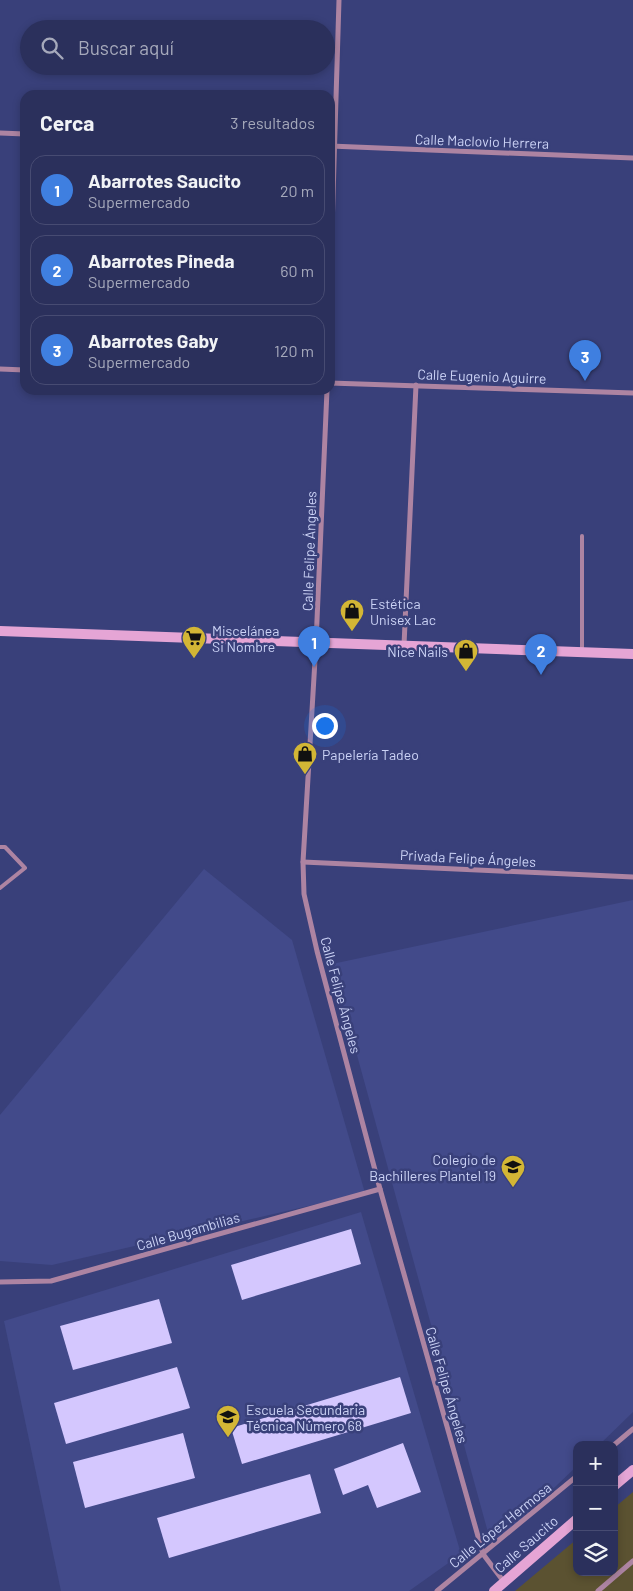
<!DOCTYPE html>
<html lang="es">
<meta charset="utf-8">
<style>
body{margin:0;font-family:Barlow,sans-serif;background:#333862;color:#f1f3f6}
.controls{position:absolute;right:15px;bottom:15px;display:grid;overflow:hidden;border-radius:10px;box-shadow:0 2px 8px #0003}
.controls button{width:45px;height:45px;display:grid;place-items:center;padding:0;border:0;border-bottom:1px solid #474b72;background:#2b305c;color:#f1f3f6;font:25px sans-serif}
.you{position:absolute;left:324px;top:725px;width:18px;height:18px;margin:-12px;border:4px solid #fff;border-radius:50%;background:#1a73e8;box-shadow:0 0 0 8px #1a73e833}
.badge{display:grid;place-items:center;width:32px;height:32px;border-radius:50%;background:#ea580c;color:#fff;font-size:16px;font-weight:700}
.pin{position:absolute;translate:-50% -41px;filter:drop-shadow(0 1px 2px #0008)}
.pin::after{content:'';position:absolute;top:26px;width:18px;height:15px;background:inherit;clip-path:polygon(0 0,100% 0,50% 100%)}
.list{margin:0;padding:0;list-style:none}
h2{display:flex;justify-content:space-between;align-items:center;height:65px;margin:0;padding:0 20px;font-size:21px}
h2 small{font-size:16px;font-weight:400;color:#a6a9bb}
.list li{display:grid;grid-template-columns:32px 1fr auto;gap:15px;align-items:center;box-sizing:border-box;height:70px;margin:0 10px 10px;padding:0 10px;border:1px solid #474b72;border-radius:15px}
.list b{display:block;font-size:19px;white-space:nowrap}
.list p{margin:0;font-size:16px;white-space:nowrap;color:#a6a9bb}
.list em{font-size:16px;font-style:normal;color:#a6a9bb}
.icon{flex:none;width:28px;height:28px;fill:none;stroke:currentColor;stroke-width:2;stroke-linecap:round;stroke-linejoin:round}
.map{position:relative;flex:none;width:633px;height:1591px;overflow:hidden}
.search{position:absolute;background:#2b305c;box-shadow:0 2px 8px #0003;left:20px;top:20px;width:315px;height:55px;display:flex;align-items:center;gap:12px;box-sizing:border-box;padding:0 18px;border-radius:28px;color:#a6a9bb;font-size:19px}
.panel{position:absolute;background:#2b305c;box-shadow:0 2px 8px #0003;left:20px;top:90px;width:315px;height:305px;border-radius:15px}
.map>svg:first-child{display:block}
</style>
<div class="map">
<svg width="633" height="1591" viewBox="0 0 633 1591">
<rect width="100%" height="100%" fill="#39407a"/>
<!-- built -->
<g fill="#424a8a">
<path d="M204 869 292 940 365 1193 52 1265 0 1261V1115Z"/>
<path d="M633 900V1412L599 1445H577V1466L492 1547 332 964Z"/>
<path d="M361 1212 461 1554 409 1591H61L4 1321Z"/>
</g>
<!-- green -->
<path fill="#5b5231" d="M633 1492V1591H515L577 1539V1572H614V1508Z"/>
<!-- building -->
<g fill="#d4c7fe">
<path d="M351 1229 361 1264 242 1300 231 1265Z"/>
<path d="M159 1299 172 1343 73 1370 60 1326Z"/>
<path d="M177 1367 190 1408 66 1444 54 1403Z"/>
<path d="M400 1377 411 1413 242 1464 231 1428Z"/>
<path d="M183 1433 195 1478 85 1508 73 1462Z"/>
<path d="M403 1443 421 1492 377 1508 368 1485 343 1495 334 1469Z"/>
<path d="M310 1474 321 1513 169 1558 157 1518Z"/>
</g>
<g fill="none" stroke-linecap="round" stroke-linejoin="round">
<!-- lane -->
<g stroke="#ad84a2" stroke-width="4">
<path d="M582 652V536"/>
<path d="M0 847H5L25 868 0 888"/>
</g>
<!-- street -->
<g stroke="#ad84a2" stroke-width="5">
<path d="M0 133 25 134"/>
<path d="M330 146 633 158"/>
<path d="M330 295 339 0"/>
<path d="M0 369 25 370"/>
<path d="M330 383 633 393"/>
<path d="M327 390 316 643 303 862 304 894 317 951 380 1189 483 1554 504 1582"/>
<path d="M404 645 416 385"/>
<path d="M303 862 633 877"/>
<path d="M0 1282 51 1281 380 1189"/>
<path d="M614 1445 633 1429"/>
<path d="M437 1591 577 1476"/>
<path d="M598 1591 633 1561"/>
</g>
<!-- secondary -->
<g stroke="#e5a5d5" stroke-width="10">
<path d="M0 631 633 654"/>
<path d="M614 1486 633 1470"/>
<path d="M494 1591 577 1519"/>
</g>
</g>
<!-- icons -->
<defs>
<symbol id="shop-pin" viewBox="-11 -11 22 30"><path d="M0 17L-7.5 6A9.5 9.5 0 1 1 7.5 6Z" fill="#d3b635" stroke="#39407a"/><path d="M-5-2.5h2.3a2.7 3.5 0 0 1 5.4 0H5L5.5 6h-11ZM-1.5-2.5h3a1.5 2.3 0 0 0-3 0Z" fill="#111"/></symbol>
<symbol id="supermarket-pin" viewBox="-11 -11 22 30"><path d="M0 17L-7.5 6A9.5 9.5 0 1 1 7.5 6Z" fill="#d3b635" stroke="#39407a"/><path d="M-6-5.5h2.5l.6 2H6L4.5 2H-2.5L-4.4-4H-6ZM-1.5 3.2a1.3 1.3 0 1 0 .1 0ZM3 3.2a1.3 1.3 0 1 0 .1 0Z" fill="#111"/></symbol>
<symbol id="school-pin" viewBox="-11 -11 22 30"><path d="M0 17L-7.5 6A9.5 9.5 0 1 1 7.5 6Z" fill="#d3b635" stroke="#39407a"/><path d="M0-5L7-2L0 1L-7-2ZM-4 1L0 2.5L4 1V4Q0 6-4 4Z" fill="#111"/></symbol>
</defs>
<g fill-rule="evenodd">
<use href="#shop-pin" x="338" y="597" width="28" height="38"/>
<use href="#supermarket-pin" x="180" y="624" width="28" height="38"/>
<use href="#shop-pin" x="452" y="637" width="28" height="38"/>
<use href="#shop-pin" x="291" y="740" width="28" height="38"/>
<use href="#school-pin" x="499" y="1153" width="28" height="38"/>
<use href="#school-pin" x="214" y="1403" width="28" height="38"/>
</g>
<g text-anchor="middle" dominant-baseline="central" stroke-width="5" stroke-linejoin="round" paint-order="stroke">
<!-- street labels -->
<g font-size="14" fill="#ccd3f6" stroke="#39407a">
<text transform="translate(482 141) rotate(2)">Calle Maclovio Herrera</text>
<text transform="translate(482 376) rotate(2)">Calle Eugenio Aguirre</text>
<text transform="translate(309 551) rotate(-88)">Calle Felipe Ángeles</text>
<text transform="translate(468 858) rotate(3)">Privada Felipe Ángeles</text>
<text transform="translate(341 995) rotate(75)">Calle Felipe Ángeles</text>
<text transform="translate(188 1231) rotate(-16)">Calle Bugambilias</text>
<text transform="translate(447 1385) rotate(74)">Calle Felipe Ángeles</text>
<text transform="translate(500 1525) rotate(-39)">Calle López Hermosa</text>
<text transform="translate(526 1544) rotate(-41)">Calle Saucito</text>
</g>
<!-- poi labels -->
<g font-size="14" fill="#ccd3f6" stroke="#39407a" text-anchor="start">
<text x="370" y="603">Estética<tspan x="370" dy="16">Unisex Lac</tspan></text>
<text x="212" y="630">Miscelánea<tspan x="212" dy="16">Si Nombre</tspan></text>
<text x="448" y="651" text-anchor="end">Nice Nails</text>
<text x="322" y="754">Papelería Tadeo</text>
<text x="496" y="1159" text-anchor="end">Colegio de<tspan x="496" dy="16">Bachilleres Plantel 19</tspan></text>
<text x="246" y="1409">Escuela Secundaria<tspan x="246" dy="16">Técnica Número 68</tspan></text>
</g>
</g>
</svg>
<div class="controls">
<button>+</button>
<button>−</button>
<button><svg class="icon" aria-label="layers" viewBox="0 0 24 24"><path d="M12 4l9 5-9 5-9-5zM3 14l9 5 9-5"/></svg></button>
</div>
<div class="you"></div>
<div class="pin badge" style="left:314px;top:667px;background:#3f7fe0">1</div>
<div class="pin badge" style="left:541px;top:675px;background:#3f7fe0">2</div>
<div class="pin badge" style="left:585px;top:381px;background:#3f7fe0">3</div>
<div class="search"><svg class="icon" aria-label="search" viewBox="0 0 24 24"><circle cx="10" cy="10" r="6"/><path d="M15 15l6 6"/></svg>Buscar aquí</div>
<section class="panel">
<h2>Cerca<small>3 resultados</small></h2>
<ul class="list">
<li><span class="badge" style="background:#3f7fe0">1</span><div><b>Abarrotes Saucito</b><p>Supermercado</p></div><em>20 m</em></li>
<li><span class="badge" style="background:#3f7fe0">2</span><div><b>Abarrotes Pineda</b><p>Supermercado</p></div><em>60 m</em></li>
<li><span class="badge" style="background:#3f7fe0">3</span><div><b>Abarrotes Gaby</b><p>Supermercado</p></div><em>120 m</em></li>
</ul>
</section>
</div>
